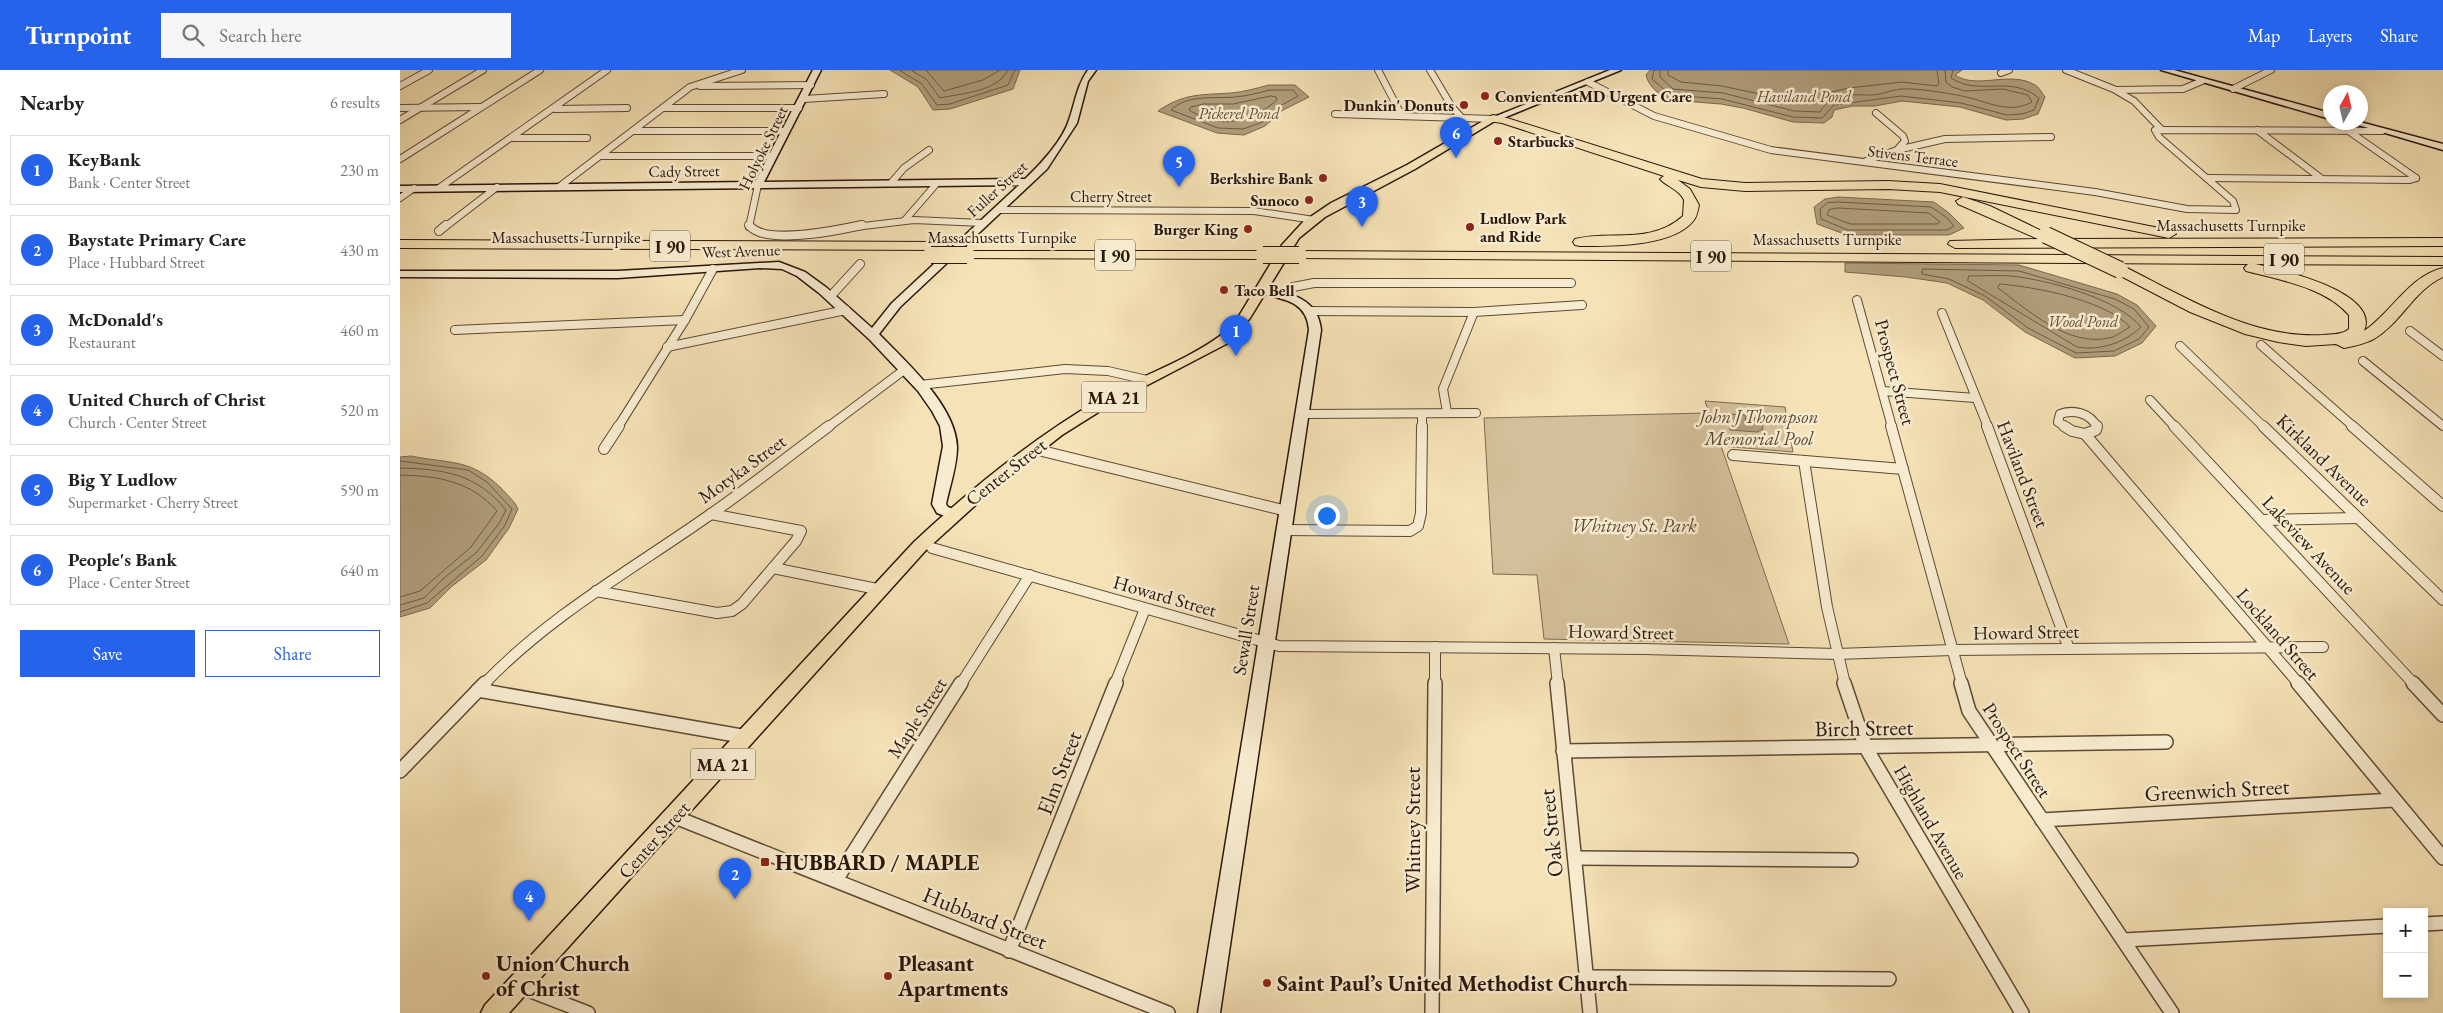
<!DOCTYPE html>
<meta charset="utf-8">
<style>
body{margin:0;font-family:"EB Garamond",serif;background:#f6f6f6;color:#222}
.controls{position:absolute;right:15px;bottom:15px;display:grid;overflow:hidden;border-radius:0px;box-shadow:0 2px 8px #0003}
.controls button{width:45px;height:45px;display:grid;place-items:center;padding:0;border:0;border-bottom:1px solid #e0e0e0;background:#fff;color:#222;font:25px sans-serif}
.compass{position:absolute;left:1923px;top:15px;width:45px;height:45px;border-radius:50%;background:#fff;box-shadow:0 2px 8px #0003;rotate:8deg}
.you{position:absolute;left:926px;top:445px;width:18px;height:18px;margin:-12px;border:4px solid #fff;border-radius:50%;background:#1a73e8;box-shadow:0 0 0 8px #1a73e833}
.badge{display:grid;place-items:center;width:32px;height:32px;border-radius:50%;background:#2563eb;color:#fff;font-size:16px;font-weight:700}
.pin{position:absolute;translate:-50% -41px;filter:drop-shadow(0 1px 2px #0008)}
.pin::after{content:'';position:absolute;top:26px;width:18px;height:15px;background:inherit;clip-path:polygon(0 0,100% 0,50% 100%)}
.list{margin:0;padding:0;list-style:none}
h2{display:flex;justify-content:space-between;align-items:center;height:65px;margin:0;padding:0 20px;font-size:21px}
h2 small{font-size:16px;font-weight:400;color:#767676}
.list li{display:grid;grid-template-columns:32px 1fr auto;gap:15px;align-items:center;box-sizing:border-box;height:70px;margin:0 10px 10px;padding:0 10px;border:1px solid #e0e0e0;border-radius:0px}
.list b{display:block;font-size:19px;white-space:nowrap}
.list p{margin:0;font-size:16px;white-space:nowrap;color:#767676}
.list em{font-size:16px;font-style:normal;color:#767676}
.actions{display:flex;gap:10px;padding:15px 20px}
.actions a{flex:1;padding:11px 0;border:1px solid #2563eb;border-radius:0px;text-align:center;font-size:18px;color:#2563eb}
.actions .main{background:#2563eb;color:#fff}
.icon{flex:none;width:28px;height:28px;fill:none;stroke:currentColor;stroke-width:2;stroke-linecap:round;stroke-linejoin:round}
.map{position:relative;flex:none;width:2043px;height:943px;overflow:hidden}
header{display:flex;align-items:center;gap:30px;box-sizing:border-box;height:70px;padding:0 25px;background:#2563eb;color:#fff}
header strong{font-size:24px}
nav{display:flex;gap:28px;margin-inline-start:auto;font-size:18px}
.search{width:350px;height:45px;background:#f6f6f6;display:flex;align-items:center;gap:12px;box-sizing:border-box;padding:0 18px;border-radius:0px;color:#767676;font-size:19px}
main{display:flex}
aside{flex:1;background:#fff}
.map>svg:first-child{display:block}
</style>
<header>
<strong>Turnpoint</strong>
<div class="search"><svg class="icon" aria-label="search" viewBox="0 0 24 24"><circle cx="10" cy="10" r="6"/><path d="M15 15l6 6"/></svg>Search here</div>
<nav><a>Map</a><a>Layers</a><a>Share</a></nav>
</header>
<main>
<aside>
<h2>Nearby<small>6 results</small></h2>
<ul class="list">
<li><span class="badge">1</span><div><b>KeyBank</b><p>Bank · Center Street</p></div><em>230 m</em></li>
<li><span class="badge">2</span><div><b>Baystate Primary Care</b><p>Place · Hubbard Street</p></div><em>430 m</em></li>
<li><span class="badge">3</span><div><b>McDonald's</b><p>Restaurant</p></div><em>460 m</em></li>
<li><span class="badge">4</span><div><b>United Church of Christ</b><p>Church · Center Street</p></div><em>520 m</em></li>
<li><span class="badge">5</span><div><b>Big Y Ludlow</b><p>Supermarket · Cherry Street</p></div><em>590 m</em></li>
<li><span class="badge">6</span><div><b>People's Bank</b><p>Place · Center Street</p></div><em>640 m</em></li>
</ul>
<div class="actions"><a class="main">Save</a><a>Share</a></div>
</aside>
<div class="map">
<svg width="2043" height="943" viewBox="0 0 2043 943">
<rect width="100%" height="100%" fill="#f5e2b6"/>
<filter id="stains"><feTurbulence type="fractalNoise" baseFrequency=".004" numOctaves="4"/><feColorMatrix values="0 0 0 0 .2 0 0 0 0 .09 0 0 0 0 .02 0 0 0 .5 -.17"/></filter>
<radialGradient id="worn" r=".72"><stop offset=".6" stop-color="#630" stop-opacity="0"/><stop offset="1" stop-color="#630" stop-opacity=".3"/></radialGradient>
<!-- green -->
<path fill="#d3bf99" stroke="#7f6a51" d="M1305 331 1385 337 1393 382 1321 376 1389 574 1144 569 1137 505 1093 504 1084 348 1309 343Z"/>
<!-- water -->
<g fill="#b09d7b" stroke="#7b674d">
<path d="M490 0H620L613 19 550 39 533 40 518 17Z"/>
<path d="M1250 0H1562L1555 5C1577 20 1610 0 1635 15 1639 17 1642 23 1645 27L1638 44 1623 49 1606 50 1560 37 1502 31 1475 36H1452L1434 40 1432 47 1424 53 1393 52 1343 38 1321 34 1270 30C1260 26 1248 16 1246 5Z"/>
<path d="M869 15H895L909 27 883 40 865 56 844 65 817 63 758 41C784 23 801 25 831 23 844 22 857 18 869 15Z"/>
<path d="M1438 127 1534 132 1549 143 1564 158 1549 165H1447L1417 154 1414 137 1425 129Z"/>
<path d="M1445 193 1619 195 1717 224 1737 235 1756 256 1742 273 1715 286 1675 288 1625 262 1583 230 1547 213 1506 207 1445 202Z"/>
<path d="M1329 344 1345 345 1346 353 1354 354V348L1361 349 1363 359 1357 362 1330 360Z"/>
<path d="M11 386C50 394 70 388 101 418 107 425 114 430 118 439L109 458 86 490 51 517 30 538 0 547V387Z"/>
</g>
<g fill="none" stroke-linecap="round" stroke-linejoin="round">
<!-- shore -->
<g stroke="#6e5a42" stroke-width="1">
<path d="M499 0 522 14 537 35 550 34 608 15 615 0"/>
<path d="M511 0 526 9 540 28C563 23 597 22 608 0"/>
<path d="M526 0 544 21 583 10 600 0"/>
<path d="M1254 0 1252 9 1271 25 1322 29 1393 47 1422 48 1434 35 1501 26 1561 33 1607 45 1622 44 1634 40 1639 28C1610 4 1580 27 1551 8L1553 0"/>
<path d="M1260 0V7L1273 19 1323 23 1394 41 1420 42C1432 22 1450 25 1471 25 1481 25 1491 20 1501 19 1518 18 1546 23 1562 26 1587 31 1608 45 1632 32L1628 25 1603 19 1565 21 1552 17 1546 12 1545 0"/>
<path d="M1268 0V5L1281 12 1322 16 1388 30 1415 34 1427 23 1449 18 1502 12 1537 16 1539 14 1537 0"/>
<path d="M870 20H893L898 26 880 36 863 52 843 59 818 58 771 40C787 24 814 29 835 27 847 26 858 23 870 20Z"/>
<path d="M871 26 876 27 877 30C850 53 821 60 789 40L791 37 803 34H833Z"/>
<path d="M1438 132 1531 137 1546 147 1554 156 1547 160H1448L1421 149 1420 139 1427 133Z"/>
<path d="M1438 138 1529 143 1540 152 1537 154H1450L1427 145 1429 140Z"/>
<path d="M1523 199 1619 201 1715 229 1734 239 1749 257 1739 269 1714 281 1676 283 1628 258 1585 226 1549 209 1522 204Z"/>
<path d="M1569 206C1583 206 1597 205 1611 206 1648 210 1717 228 1741 257 1724 273 1700 281 1677 277L1568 211Z"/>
<path d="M1600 214C1636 217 1705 230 1730 257 1724 260 1716 267 1709 268 1668 277 1629 241 1598 218Z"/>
<path d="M0 391 68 400 87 412 112 439 105 455 82 486 27 533 0 542"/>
<path d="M0 398C44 399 77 404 106 440L100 452 77 482 44 508 24 528 0 535"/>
<path d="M0 405C38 406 71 411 97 441L71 477 20 521 0 527"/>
</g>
<defs>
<g id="street-far3">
<path d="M978 0 1002 46"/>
<path d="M1030 0 1052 37 1060 46"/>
<path d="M1666 0 1716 20 1783 19 1802 11"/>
<path d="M1601 3 1609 0"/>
<path d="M1188 12 1254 46 1371 80 1695 122 1787 139 1836 140 1833 131 1759 67 1755 60 1982 61"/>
<path d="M0 16 29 0"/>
<path d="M300 16 411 15"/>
<path d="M1833 19 1871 0"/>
<path d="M1717 21 1734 31 1761 59"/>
<path d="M404 29 484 24"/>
<path d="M0 38 81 37"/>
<path d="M263 38H399"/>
<path d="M155 39 227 38"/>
<path d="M1476 43 1503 66 1505 71 1497 80"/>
<path d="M935 44 1093 49"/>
<path d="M0 50 83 0"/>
<path d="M1857 60 1922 109"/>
<path d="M233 61H386"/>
<path d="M1950 62 2016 108"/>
<path d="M113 68H187"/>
<path d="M200 86H373"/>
<path d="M0 89 140 0"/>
<path d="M1466 91 1497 80 1545 69 1651 67"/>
<path d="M1807 108 2010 110 2016 108"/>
<path d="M491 113 504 98 529 80"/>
<path d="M159 117 290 17 342 0"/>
<path d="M39 118 207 0"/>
<path d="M0 128 14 118"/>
<path d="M598 140 854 141 914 150"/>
<path d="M505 150 537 113"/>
<path d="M45 157 97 117"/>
<path d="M349 157 358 115"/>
<path d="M455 157 514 150 582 153"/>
</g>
<g id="street-far2">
<path d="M349 155C364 176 439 160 462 155"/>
<path d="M39 161 46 155"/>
<path d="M883 225 893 217 914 213H1171"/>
<path d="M430 227 460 194"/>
<path d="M1457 230 1492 357"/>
<path d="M909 241 1074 242 1182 235"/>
<path d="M1542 243 1588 357"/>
<path d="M55 260 285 250"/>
<path d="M2010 261 2043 286"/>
<path d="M1861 275 1954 357"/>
<path d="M1780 276 1864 357"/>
<path d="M267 277 446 240"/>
<path d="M1963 291 2043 356"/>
<path d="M520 315 665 299 708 301 747 310"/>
<path d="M1483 321 1575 328"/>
<path d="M1750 330 1775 357"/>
<path d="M1047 342 1043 319 1074 242"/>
<path d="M903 344 1076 343"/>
<path d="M218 357 285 250 313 199"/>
<path d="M428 357 504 300"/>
<path d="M1022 357V344"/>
<path d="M1666 357 1658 352 1660 344C1674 339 1690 343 1697 357"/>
</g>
<g id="street-far1">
<path d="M1491 356 1562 614"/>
<path d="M1587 356 1669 579"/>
<path d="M1664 356 1672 361 1685 364"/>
<path d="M1774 356 2014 614"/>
<path d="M1863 356 2043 530"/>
<path d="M1952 356 2043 436"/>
<path d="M1685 364 1899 614"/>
<path d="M1685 364 1696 360 1697 356"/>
<path d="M204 379 219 356"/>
<path d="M634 379 887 441"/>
<path d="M1333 385 1503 399"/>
<path d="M1404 391 1427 537 1445 614"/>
<path d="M1862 450 1958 448"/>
<path d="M883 460 1010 461 1018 456 1021 443 1022 356"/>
<path d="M532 478 879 576 1244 579 1437 584 1552 580 1923 577"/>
<path d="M373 498 482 520"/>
<path d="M196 521 317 543 332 541 342 534 396 471 401 461 311 444"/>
<path d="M1154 578 1158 614"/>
<path d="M84 614C150 545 233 499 311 444 351 416 390 385 429 356"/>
<path d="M561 614 630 505"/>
<path d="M715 614 745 539"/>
<path d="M1035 614V577"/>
</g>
<g id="street">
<path d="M1157 613 1190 943"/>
<path d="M1444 613 1466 678 1622 943"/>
<path d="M1561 613 1569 641 1772 943"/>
<path d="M1898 613 2043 788"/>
<path d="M2013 613 2043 645"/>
<path d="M78 620 347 667"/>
<path d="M1163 681 1766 672"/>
<path d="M0 701 85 613"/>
<path d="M275 747 768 943"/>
<path d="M1642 750 1994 730"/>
<path d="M1176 788 1451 790"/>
<path d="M436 810 561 613"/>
<path d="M2024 854 2043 853"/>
<path d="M1724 870 1987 856"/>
<path d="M609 881 716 613"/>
<path d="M1187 907 1489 909"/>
<path d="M118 916 188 943"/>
<path d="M1032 943 1035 613"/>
</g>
<g id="secondary">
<path d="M413 0H421L364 112 625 109C640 95 663 70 669 50 675 33 677 15 688 0H696L688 11 677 53 647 99 500 237 479 264C506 292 556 336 557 377 557 396 550 415 546 434L548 437 558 441 560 444 558 447 553 449 537 443 532 434 543 376 540 356 532 341 518 321 470 270 419 223 397 206 382 199 360 198 218 208 0 207V201H218L379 192 405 202 427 218 472 258 492 233 619 115 0 122V116L355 112Z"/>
<path d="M1210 0H1221L1096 51 1089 49Z"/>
<path d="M1761 0H1774L1930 43V49Z"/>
<path d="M1948 52H1960L2043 74V80Z"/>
<path d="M859 217C887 222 918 227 921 260L820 943H798L909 260C907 229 880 229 855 222V218Z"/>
</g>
<path id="primary" d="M1090 47 1098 49 1015 99 925 147 899 168 850 248 830 272 713 333 662 365 592 420 526 480 109 943H81L85 935 514 472C572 418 633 368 702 328 740 306 784 292 820 266L839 246 882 175 903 152 931 133 1007 95Z"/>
<g id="highway">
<path d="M1093 45 1107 48 1302 109 1345 113 1488 111 1540 114 1769 160 1776 164 1769 168 1540 122 1488 119 1345 121 1301 117 1278 110 1290 119 1299 135C1298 140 1297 146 1294 150 1274 177 1211 176 1180 176L1175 175 1173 172 1175 169C1211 160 1251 175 1283 146L1284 130C1279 119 1267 117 1260 109L1264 106 1102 53 1089 51 1087 49 1089 47Z"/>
<path d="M1563 127 1590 136 1646 163 1648 166 1644 169 2043 168V176L1555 178 1548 174 1550 171 1638 169 1558 134 1556 131Z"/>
<path d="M0 170 541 172 548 176 541 180 0 178Z"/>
<path d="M567 181H863L870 185 863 189 562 188 560 185 562 182Z"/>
<path d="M899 181 2043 187V195L1855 194C1879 199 1981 222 1964 261 1992 242 2009 206 2043 198V207C2014 220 2001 253 1974 269 1964 274 1954 276 1944 278L1936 274 1906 276 1878 272 1845 264 1790 242 1715 203 1713 200 1715 197H1725C1787 228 1852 269 1923 265 1932 264 1942 265 1949 259V245C1925 217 1880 210 1846 201L1844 198 1848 194 894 188 892 185 894 182Z"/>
</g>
</defs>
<!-- street-far3 casing -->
<use href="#street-far3" stroke="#5e4934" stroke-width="8"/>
<!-- street-far2 casing -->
<use href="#street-far2" stroke="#5e4934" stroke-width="10"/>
<!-- street-far1 casing -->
<use href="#street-far1" stroke="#5e4934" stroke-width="12"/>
<!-- street casing -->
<use href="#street" stroke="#5e4934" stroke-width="16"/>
<!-- secondary casing -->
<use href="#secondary" stroke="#2b1609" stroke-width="3"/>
<!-- primary casing -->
<use href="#primary" stroke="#2b1609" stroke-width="3"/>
<!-- highway casing -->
<use href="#highway" stroke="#2b1609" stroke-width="2"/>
<!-- street-far3 -->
<use href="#street-far3" stroke="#f8ecd0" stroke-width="6"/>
<!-- street-far2 -->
<use href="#street-far2" stroke="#f8ecd0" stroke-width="8"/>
<!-- street-far1 -->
<use href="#street-far1" stroke="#f8ecd0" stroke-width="10"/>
<!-- street -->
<use href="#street" stroke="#f8ecd0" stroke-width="13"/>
<!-- secondary -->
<use href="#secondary" fill="#f8ecd0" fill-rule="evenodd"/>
<!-- primary -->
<use href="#primary" fill="#f5e2b6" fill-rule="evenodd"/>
<!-- highway -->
<use href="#highway" fill="#f5e2b6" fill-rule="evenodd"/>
<defs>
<g id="highway-bridge">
<path d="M1646 165 1720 200"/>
<path d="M531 185H567"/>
<path d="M863 185H899"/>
</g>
</defs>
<!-- highway-bridge casing -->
<use href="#highway-bridge" stroke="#2b1609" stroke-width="18" stroke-linecap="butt"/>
<!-- highway-bridge -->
<use href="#highway-bridge" stroke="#f5e2b6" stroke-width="16"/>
</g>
<!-- markers -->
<g fill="#8f2418" stroke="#f8ecd0" stroke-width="2">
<circle cx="1085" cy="26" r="5"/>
<circle cx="1064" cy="35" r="5"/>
<circle cx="1098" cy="71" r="5"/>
<circle cx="923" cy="108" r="5"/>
<circle cx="909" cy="130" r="5"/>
<circle cx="1070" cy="157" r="5"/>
<circle cx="848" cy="159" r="5"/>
<circle cx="824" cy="220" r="5"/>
<rect x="360" y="787" width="10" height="10" rx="2.5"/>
<circle cx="86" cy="906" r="5"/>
<circle cx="488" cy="906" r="5"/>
<circle cx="867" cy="913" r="5"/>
</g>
<g text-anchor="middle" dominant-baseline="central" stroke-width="5" stroke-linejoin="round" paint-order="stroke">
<!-- far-poi labels -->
<g font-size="16" font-weight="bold" fill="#2b1609" stroke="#f8ecd0" text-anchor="start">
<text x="1095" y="26">ConviententMD Urgent Care</text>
<text x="1054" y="35" text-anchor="end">Dunkin' Donuts</text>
<text x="1108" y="71">Starbucks</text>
<text x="913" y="108" text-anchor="end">Berkshire Bank</text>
<text x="899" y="130" text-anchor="end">Sunoco</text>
<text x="1080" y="148">Ludlow Park<tspan x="1080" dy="18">and Ride</tspan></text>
<text x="838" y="159" text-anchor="end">Burger King</text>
<text x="834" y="220">Taco Bell</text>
</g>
<!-- far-water labels -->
<g font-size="16" font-style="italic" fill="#604c37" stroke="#f8ecd0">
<text x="1404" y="26">Haviland Pond</text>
<text x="839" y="43">Pickerel Pond</text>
<text x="1683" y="251">Wood Pond</text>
</g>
<!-- far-street labels -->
<g font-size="16" fill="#2b1609" stroke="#f8ecd0">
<text transform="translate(363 78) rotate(-64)">Holyoke Street</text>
<text transform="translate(1513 86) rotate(7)">Stivens Terrace</text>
<text transform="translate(284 101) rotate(-1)">Cady Street</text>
<text transform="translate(597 119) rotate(-42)">Fuller Street</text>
<text x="711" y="126">Cherry Street</text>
<text x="1831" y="155">Massachusetts Turnpike</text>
<text x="166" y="167">Massachusetts Turnpike</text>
<text x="602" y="167">Massachusetts Turnpike</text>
<text x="1427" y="169">Massachusetts Turnpike</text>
<text transform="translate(341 181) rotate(-2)">West Avenue</text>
</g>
<!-- shield labels -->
<g fill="#f8ecd0" stroke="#685645" stroke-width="1">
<rect x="250" y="160.5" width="40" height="31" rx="4"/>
<rect x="695" y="169.5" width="40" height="31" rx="4"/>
<rect x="1291" y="170.5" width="40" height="31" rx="4"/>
<rect x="1864" y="173.5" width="40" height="31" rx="4"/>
<rect x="681.5" y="311.5" width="65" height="31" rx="4"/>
<rect x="290.5" y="678.5" width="65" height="31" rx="4"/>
</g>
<g font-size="18" font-weight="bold" fill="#2b1609">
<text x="270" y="176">I 90</text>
<text x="715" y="185">I 90</text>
<text x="1311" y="186">I 90</text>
<text x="1884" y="189">I 90</text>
<text x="714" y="327">MA 21</text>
<text x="323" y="694">MA 21</text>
</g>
<!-- street labels -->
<g font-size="19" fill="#2b1609" stroke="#f8ecd0">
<text transform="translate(1495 302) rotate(75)">Prospect Street</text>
<text transform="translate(1924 390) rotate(44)">Kirkland Avenue</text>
<text transform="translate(342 399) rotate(-36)">Motyka Street</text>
<text transform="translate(606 402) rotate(-38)">Center Street</text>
<text transform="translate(1623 404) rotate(69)">Haviland Street</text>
<text transform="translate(1909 475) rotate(47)">Lakeview Avenue</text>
<text transform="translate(765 526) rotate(16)">Howard Street</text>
<text transform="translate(846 560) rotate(-81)">Sewall Street</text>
<text transform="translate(1221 562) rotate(1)">Howard Street</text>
<text transform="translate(1626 562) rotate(-1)">Howard Street</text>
<text transform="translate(1878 564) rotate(49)">Lockland Street</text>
<text transform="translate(517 648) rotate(-57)">Maple Street</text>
<text transform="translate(1617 680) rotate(57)">Prospect Street</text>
<text transform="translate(1531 752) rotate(60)">Highland Avenue</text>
<text transform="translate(254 770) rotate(-48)">Center Street</text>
</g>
<!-- park labels -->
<g font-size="19" font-style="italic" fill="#5d4934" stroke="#f8ecd0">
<text x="1359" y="346">John J Thompson<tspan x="1359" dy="22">Memorial Pool</tspan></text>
<text x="1234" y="455">Whitney St. Park</text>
</g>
<!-- near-street labels -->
<g font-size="22" fill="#2b1609" stroke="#f8ecd0">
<text transform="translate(1464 658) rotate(-1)">Birch Street</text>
<text transform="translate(659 703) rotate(-69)">Elm Street</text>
<text transform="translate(1817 720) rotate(-3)">Greenwich Street</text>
<text transform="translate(1012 760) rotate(-90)">Whitney Street</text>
<text transform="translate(1151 763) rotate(-96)">Oak Street</text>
<text transform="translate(585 848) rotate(22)">Hubbard Street</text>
</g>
<!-- near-poi labels -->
<g font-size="22" font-weight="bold" fill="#2b1609" stroke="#f8ecd0" text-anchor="start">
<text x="375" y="792">HUBBARD / MAPLE</text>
<text x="96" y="893">Union Church<tspan x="96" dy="25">of Christ</tspan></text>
<text x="498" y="893">Pleasant<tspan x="498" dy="25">Apartments</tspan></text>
<text x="877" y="913">Saint Paul’s United Methodist Church</text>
</g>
</g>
<rect width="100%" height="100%" filter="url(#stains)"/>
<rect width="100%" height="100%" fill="url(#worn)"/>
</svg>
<div class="controls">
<button>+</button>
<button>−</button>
</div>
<svg class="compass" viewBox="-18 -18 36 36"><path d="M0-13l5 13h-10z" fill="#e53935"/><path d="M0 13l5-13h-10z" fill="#767676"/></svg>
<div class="you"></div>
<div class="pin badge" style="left:836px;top:286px">1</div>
<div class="pin badge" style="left:335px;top:829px">2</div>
<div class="pin badge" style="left:962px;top:157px">3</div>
<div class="pin badge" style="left:129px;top:851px">4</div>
<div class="pin badge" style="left:779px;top:117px">5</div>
<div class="pin badge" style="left:1056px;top:88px">6</div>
</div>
</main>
